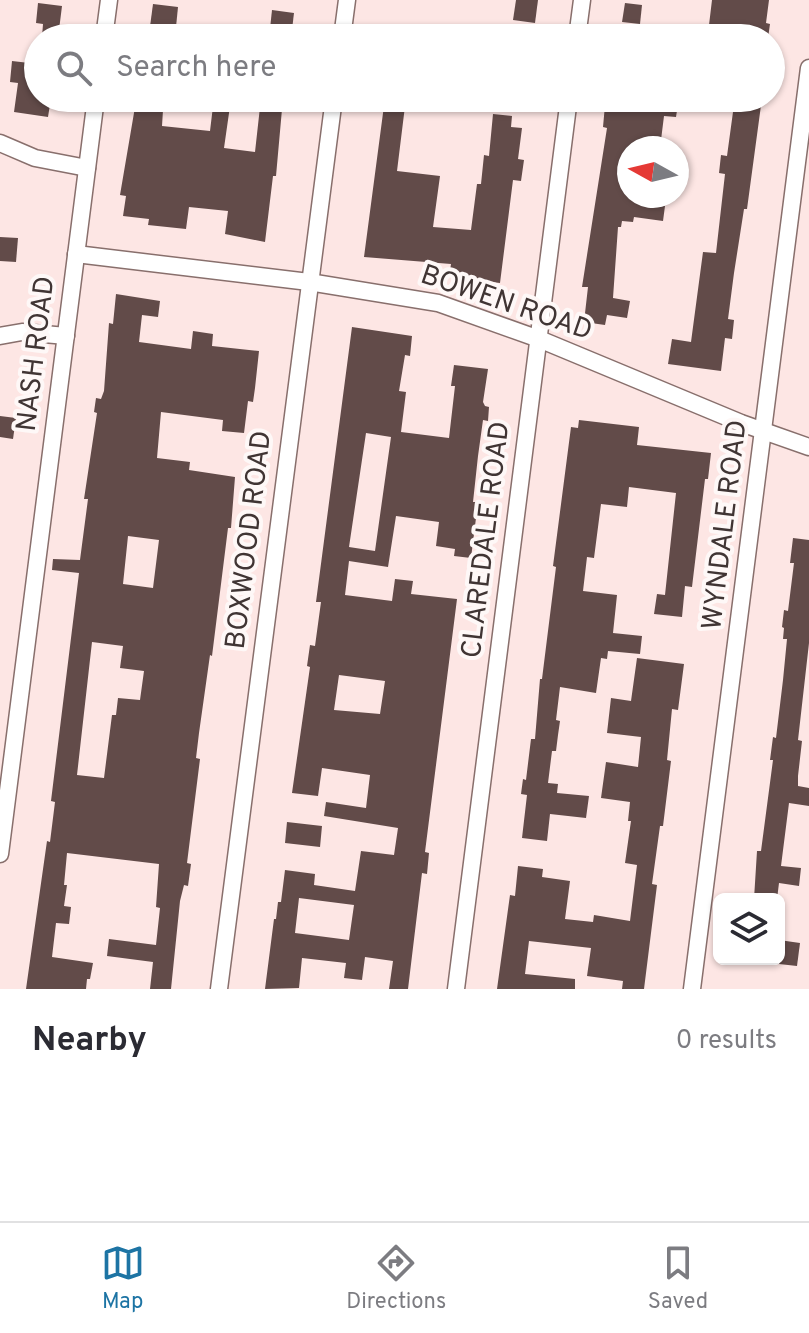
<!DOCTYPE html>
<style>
body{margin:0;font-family:Overpass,sans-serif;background:#f7f7f7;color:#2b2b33}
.controls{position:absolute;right:24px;bottom:24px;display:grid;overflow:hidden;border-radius:12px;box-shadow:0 2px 6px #0004}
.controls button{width:72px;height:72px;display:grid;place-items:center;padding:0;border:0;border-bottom:2px solid #e1e1e2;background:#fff;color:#2b2b33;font:40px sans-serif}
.compass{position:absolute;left:617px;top:136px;width:72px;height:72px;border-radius:50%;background:#fff;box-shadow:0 2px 6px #0004;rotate:278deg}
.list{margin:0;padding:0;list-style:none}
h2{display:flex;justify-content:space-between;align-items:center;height:104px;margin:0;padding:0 32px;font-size:34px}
h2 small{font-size:26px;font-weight:400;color:#7c7c81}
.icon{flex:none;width:44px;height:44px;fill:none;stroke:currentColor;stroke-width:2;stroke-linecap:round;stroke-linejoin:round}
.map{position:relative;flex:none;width:809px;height:989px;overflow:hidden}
.search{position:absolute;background:#fff;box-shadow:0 2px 6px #0004;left:24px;right:24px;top:24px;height:88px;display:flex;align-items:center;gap:20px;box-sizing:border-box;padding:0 28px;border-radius:44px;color:#7c7c81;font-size:30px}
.sheet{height:232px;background:#fff}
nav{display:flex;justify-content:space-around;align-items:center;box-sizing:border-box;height:112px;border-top:2px solid #e1e1e2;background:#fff;font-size:22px;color:#7c7c81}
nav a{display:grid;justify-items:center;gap:4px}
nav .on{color:#1d74a4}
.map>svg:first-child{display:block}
</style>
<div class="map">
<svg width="809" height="989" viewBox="0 0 809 989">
<rect width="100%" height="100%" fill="#fde6e4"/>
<!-- building -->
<g fill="#624b49" fill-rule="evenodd">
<path d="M516 0H538L535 23 513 20Z"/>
<path d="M712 0H769L766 23 770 24 768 38H743L744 30 709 25Z"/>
<path d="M38 3 62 6 58 38 42 37 43 24 36 23Z"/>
<path d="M625 3 642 5 640 24 622 22Z"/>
<path d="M153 4 178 7 175 37 149 34Z"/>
<path d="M272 10 294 13 291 38H269Z"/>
<path d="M12 61 38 64V98H51L48 117 14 112 18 83 10 82Z"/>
<path d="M214 98 231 99 224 148 255 152 261 98H283L276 176H273L265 242 225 234 228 211 189 207 186 229 148 225 149 219 123 216 126 196 120 195 135 107 163 110 162 126 210 131Z"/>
<path d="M385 98H406L397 171 440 176 433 227 471 230 477 184H481L484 155 489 156 493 114 512 116 511 127 522 128 518 159 524 160 521 181 513 180 500 283 449 277 451 264 364 257Z"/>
<path d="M647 98H679L676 117 664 116 660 148H629V196H648L647 203 665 206 663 221 634 217 633 222 622 221 621 227H618L613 298 630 301 627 318 607 315 605 325 584 322 588 287H582L607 128 603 127 605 105 646 111Z"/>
<path d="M732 98H762L747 209H744L734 273 728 319 734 320 732 339 725 338 721 371 668 364 672 339 691 342 703 252 716 253 725 174 719 173 721 155 727 156 733 112 730 111Z"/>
<path d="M0 237 18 238 16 262 0 261Z"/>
<path d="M116 294 160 301 158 317 142 315 139 342 191 349 193 331 213 334 212 346 259 351 255 388 253 402 248 401 244 433 222 431 223 420 161 412 157 458 190 462 189 470 235 477 231 528H228L212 656 210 655 199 733 196 758 200 759 187 863 191 864 188 886 184 885 180 901 171 989H150L153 962 107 956 109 939 156 945 160 908 156 907 159 864 67 853 64 885H67L64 906 71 907 69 924 56 923 52 957 93 963 90 979H87L86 989H26L47 841 50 842 55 802 51 801 79 573 52 570 53 559 80 560 88 499H84L97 413 94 412 96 398 101 399 104 391 109 323 113 324ZM128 536 159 540 153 588 123 584ZM92 642 123 646 120 668 144 671 140 700 118 698 116 715H112L104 778 77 775Z"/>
<path d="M352 327 412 336 410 356 405 355 399 391 406 392 401 432 449 438 455 386H451L454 365 488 369 483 402 485 406 489 407 488 421 483 420 478 456 473 502H478L471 558 454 556 455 549 436 546 439 522 396 516 388 567 349 561 345 595 392 601 395 579 413 581 411 594 457 599 425 852 429 853 427 874 422 873 408 989H389L393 961 365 957 362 980 344 978 346 963 302 958 299 988 265 989 274 919H276L278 902H281L285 870 315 874 314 885 355 891 361 851 394 855 398 828 324 816 326 802 366 808 370 775 322 768 318 796 292 793 310 667 307 666 310 645 315 646 321 602H316ZM366 433 391 437 375 551 349 547ZM339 675 385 681 380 714 334 710ZM299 898 354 905 349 940 295 933Z"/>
<path d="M0 416 16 418 13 439 0 437Z"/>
<path d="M579 420 639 427 637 445 711 453 708 479H705L692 587 685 586 682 617 654 614 657 594 665 595 676 493 629 487 627 507 601 504 594 558 587 557 583 591 617 595 613 633 642 636 640 654 608 651 607 659 601 658 596 693 560 687 556 720 560 721 558 735 556 751H552L548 783 558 784 557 793 589 796 586 818 550 814 547 841 522 838 527 795 521 794 523 779 526 780 531 739H535L540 679H542L556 567 553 566 571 427 578 428Z"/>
<path d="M793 538 809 540V643L798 740 802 741 798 776V786L809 788V806L789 803 781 866 801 868 799 886 779 883 777 899H754L757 851H761L773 760H770L773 737 776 738 783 680 787 639H783L784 628 782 627 784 610 788 611 794 563H790Z"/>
<path d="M637 658 684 664 678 710 672 709 667 760 671 761 663 826H660L652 884 657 885 644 989H622L623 981 587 976 591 948 529 941 525 974 575 979V989H497L510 895 515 896 518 866 543 869 542 877 570 881 565 919 593 922 594 915 630 921 637 865 625 863 631 821H628L630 802 601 798 606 762 638 767 641 737 607 733 611 698 631 701Z"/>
<path d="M287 822 322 826 320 847 285 843Z"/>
<path d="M779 940 800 943 797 966 779 964Z"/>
</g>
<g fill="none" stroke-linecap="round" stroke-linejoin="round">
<defs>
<g id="minor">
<path d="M104 38 109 0"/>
<path d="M342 38 347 0"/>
<path d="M577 38 582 0"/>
<path d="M0 143 35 158 87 168"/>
<path d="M76 254 309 282 438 303 539 339 741 423 809 447"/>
<path d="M0 336 22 332 66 336"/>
<path d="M0 854 96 98"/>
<path d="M219 989 334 98"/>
<path d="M456 989 569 98"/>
<path d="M692 989 809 68"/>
</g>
</defs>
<!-- minor casing -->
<use href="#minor" stroke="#886f6c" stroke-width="19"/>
<!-- minor -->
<use href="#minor" stroke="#fff" stroke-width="16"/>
</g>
<g text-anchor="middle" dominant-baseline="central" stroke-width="8" stroke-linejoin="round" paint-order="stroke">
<!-- street labels -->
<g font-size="28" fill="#403534" stroke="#fef8f7">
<text transform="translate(506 304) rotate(19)">BOWEN ROAD</text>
<text transform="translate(37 354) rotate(-83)">NASH ROAD</text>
<text transform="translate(726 525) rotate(-83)">WYNDALE ROAD</text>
<text transform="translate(250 540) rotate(-83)">BOXWOOD ROAD</text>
<text transform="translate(487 540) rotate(-83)">CLAREDALE ROAD</text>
</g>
</g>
</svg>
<div class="controls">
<button><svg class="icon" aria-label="layers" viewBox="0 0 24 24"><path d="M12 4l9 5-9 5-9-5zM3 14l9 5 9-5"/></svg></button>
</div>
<svg class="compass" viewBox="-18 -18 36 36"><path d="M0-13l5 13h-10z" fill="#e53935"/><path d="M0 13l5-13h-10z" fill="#7c7c81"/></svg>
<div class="search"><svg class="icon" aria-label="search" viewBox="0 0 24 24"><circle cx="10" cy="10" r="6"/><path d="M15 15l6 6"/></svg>Search here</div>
</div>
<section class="sheet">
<h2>Nearby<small>0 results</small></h2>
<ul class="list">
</ul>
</section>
<nav>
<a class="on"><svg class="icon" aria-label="map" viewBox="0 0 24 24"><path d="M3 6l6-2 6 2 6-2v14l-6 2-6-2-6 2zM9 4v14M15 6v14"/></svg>Map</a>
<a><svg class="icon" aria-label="directions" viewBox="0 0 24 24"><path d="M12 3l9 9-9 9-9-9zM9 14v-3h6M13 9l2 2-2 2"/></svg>Directions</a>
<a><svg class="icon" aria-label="saved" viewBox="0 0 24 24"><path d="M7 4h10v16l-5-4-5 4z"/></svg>Saved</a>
</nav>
